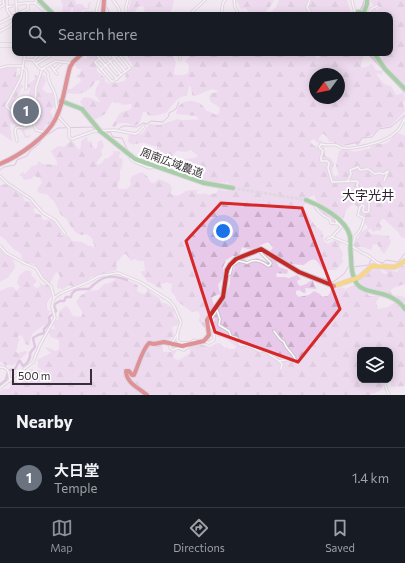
<!DOCTYPE html>
<meta charset="utf-8">
<style>
body{margin:0;font-family:Commissioner,"Noto Sans JP",sans-serif;background:#242831;color:#f1f3f6}
.controls{position:absolute;right:12px;bottom:12px;display:grid;overflow:hidden;border-radius:8px;box-shadow:0 2px 10px #0003}
.controls button{width:36px;height:36px;display:grid;place-items:center;padding:0;border:0;border-bottom:1px solid #363941;background:#171b24;color:#f1f3f6;font:20px sans-serif}
.compass{position:absolute;left:309px;top:68px;width:36px;height:36px;border-radius:50%;background:#171b24;box-shadow:0 2px 10px #0003;rotate:237deg}
.scale{position:absolute;left:12px;bottom:10px;width:80px;box-sizing:border-box;padding-left:4px;border:2px solid #362f37;border-top:0;font-size:11px;line-height:14px;white-space:nowrap;color:#362f37;-webkit-text-stroke:3px #fff;paint-order:stroke}
.you{position:absolute;left:223px;top:231px;width:14px;height:14px;margin:-10px;border:3px solid #fff;border-radius:50%;background:#1a73e8;box-shadow:0 0 0 6px #1a73e833}
.badge{display:grid;place-items:center;width:26px;height:26px;border-radius:50%;background:#8c9099;color:#fff;font-size:13px;font-weight:700}
.pin{position:absolute;translate:-50% -50%;border:2px solid #fff;box-shadow:0 1px 4px #0006}
.list{margin:0;padding:0;list-style:none}
h2{display:flex;justify-content:space-between;align-items:center;height:52px;margin:0;padding:0 16px;font-size:17px}
h2 small{font-size:13px;font-weight:400;color:#9ea1a6}
.list li{display:grid;grid-template-columns:26px 1fr auto;gap:12px;align-items:center;box-sizing:border-box;height:60px;padding:0 16px;border-top:1px solid #363941}
.list b{display:block;font-size:15px;white-space:nowrap}
.list p{margin:0;font-size:13px;white-space:nowrap;color:#9ea1a6}
.list em{font-size:13px;font-style:normal;color:#9ea1a6}
.icon{flex:none;width:22px;height:22px;fill:none;stroke:currentColor;stroke-width:2;stroke-linecap:round;stroke-linejoin:round}
.map{position:relative;flex:none;width:405px;height:395px;overflow:hidden}
.search{position:absolute;background:#171b24;box-shadow:0 2px 10px #0003;left:12px;right:12px;top:12px;height:44px;display:flex;align-items:center;gap:10px;box-sizing:border-box;padding:0 14px;border-radius:8px;color:#9ea1a6;font-size:15px}
.sheet{height:112px;background:#171b24}
nav{display:flex;justify-content:space-around;align-items:center;box-sizing:border-box;height:56px;border-top:1px solid #363941;background:#171b24;font-size:11px;color:#9ea1a6}
nav a{display:grid;justify-items:center;gap:2px}
nav .on{color:#8c9099}
.map>svg:first-child{display:block}
</style>
<div class="map">
<svg width="405" height="395" viewBox="0 0 405 395">
<defs>
<pattern id="forest-firs" width="22" height="20" patternUnits="userSpaceOnUse"><rect width="22" height="20" fill="#e8c9ea"/><path d="M5 1l3.5 6h-7zM16 11l3.5 6h-7z" fill="#c8adc9"/></pattern>
</defs>
<rect width="100%" height="100%" fill="#f2e8f2"/>
<!-- forest -->
<g fill="url(#forest-firs)" fill-rule="evenodd">
<path d="M61 0H75L76 4H82L85 8H88V4L90 2H91L89 9 82 10 80 13 75 15 73 13V8L72 7 69 15H62L63 7Z"/>
<path d="M131 0H174C173 5 172 11 168 15H156L149 12 145 15 144 7 140 6 138 7 133 15H129L128 11Z"/>
<path d="M236 0H274L272 4 263 15H241L242 10 245 15H248L250 13 245 8 241 9Z"/>
<path d="M279 0H347L352 15H269L276 7Z"/>
<path d="M369 0H405V85C397 76 389 72 382 63L383 58 380 53H390V15H370L374 7 378 10 380 7 374 6Z"/>
<path d="M86 53H95L98 57 94 61 97 68V71L105 78V82L110 84 125 81 126 72 133 66 126 53H131L134 58 137 53H176L172 55 176 62 174 73 176 75H184L188 73 189 65 185 61 193 53H314L316 58 318 59 321 56 322 53H362L363 57 361 67H366L372 64 376 70 382 71V75L378 73 377 75C381 81 384 85 391 86L396 95 403 93 404 95 405 99 403 103 405 111 391 126 379 128 374 134 362 138 360 144 357 145 355 143 347 145H344L341 147 333 144 334 142H329L328 138 324 134H322L319 138V141L323 140 320 144 313 139 310 141C312 145 317 148 321 148L322 145H324L325 156 330 158 334 163 332 171 334 176 339 175 336 166 339 151C346 148 352 153 359 151 363 150 364 149 369 149 377 141 380 146 387 143 391 141 393 135 397 134 400 133 401 134 404 136L405 135V238L401 237 398 232 384 219H382L379 223 382 227 380 231 377 230 373 232 370 228 368 231 371 234 389 236 391 242 385 253H383L377 244 373 245 371 250 363 247H353L352 244 355 239 358 238 361 232 368 228 363 220V217L359 215 360 207H358L354 204C347 207 345 211 344 218 341 221 337 223 332 222L331 218 325 215 317 207V206L325 209 323 205 317 202 314 195 308 198H305L304 200 306 203 304 205V207C307 214 316 229 322 231L324 241 328 244 335 240 341 243 339 246 343 254 342 258 343 262 336 270H323C317 262 316 254 304 265L289 264 276 257 270 251 273 248 269 242C259 244 254 253 242 247L239 256H233L226 260 223 267 224 276 218 285 220 294 214 296 212 298 214 307 202 321 206 324 207 330H206L199 321 200 314 198 311 192 312 177 301 175 296 171 291 172 284 166 282 164 284 163 283 160 285 163 288V289C156 288 154 283 148 282L141 273V271H145L144 261H138L135 259 131 261 126 254H124L116 263 117 270 91 277 87 281 73 287 69 285 63 289 57 288V285L60 276 57 272C53 274 53 280 50 283L47 282 34 264 26 263 22 259 21 254C19 252 17 251 15 250 9 246 7 239 0 236V185L7 184 15 188 17 193 22 195 25 201 31 202 36 208 33 209 35 213 41 215 43 220 52 219 60 230 61 235 69 236 72 241 82 242 87 245 95 248 92 238 86 234 81 235 75 232 68 222 67 219 61 215 54 201 51 199 48 195C43 193 39 195 37 189L42 183 40 178 34 176 31 179 25 180 23 179V177L19 175 23 172 25 174 32 166 37 165 38 161 43 164 57 165V162L51 151 58 146 64 147 71 140 74 143 78 149H80L81 145V141L86 137 88 138 87 141 92 142V146L95 149 97 148 98 142 102 140 104 146 101 151 102 155 96 163 98 165 102 163 105 158 107 159 113 154V151H119L121 154 119 155V158L121 159 122 157C123 162 123 167 120 170V179L117 186 119 189C125 189 128 190 131 184L130 181 132 176 142 172 148 177 150 182 154 183 159 179 170 184 172 189 170 193C177 199 180 194 186 191 189 190 196 190 200 190L196 191 197 194H201L205 193 208 195 216 193 219 189 224 191 234 190V187L227 182 213 183 194 178 189 176 186 173 177 172 173 168C178 158 187 160 197 157V155L191 150 185 152 177 151C172 157 160 166 152 163L151 159 146 155 150 151 157 149V146C151 147 149 144 144 143 138 142 134 147 128 142L129 135 142 134 149 124 160 125 178 119C185 122 192 118 199 120L196 116 176 114C178 101 189 98 201 104 204 106 204 109 207 111 210 112 214 113 216 115L219 113 220 108C215 103 207 104 210 94L219 91 212 89 195 96 192 95 191 87 189 86 187 96C176 96 173 106 166 113L153 116 148 115 146 112H143L140 122 137 125 134 126 127 123H120L116 125 115 127 112 126 120 113 131 109 132 106 131 104 123 105 120 103 112 102 105 114 96 119H94L89 115 80 102 83 98C93 96 94 102 101 102L95 95 96 88 100 82 99 80 96 81C87 94 81 95 66 93L68 89H71L81 81 80 78H77L76 76 80 73 81 69H78L74 65 72 68 71 67C75 62 80 58 87 59V57ZM315 74H339V98H315Z"/>
<path d="M14 66 17 68 16 76 17 77 20 73 23 74 21 84 23 86V88H21L20 92 15 99 16 101 21 97H26L29 95 30 89 28 87V84L35 79 34 75H36L37 77 44 75 46 81 42 89 47 93H53L55 106 50 111 54 119 51 123 46 125 44 129 42 130 36 129 35 125 30 124 29 122 31 121 32 119 29 117 26 120 27 124 23 128 26 136 31 135 29 138H25C22 131 19 124 10 123L12 141 0 133V69L7 67 12 68Z"/>
<path d="M0 249C7 255 15 257 15 268 8 276 11 277 0 282Z"/>
<path d="M257 258 267 262 268 259 272 258 276 261 279 267 288 270 287 274 277 273 276 275 277 277H284L289 278 297 275 301 279 297 281 298 284 300 286 306 284 310 281H313L314 285 317 289 305 288 306 292 304 293 299 290 296 291V294L299 297 309 295 314 291 320 294 322 297 328 296 332 289 334 290 341 287 346 289 353 285 366 292 369 296H380C376 304 376 297 377 308L378 309 388 307 398 300 399 299 395 295 405 297V303L403 302 401 304 405 312V386L391 387 390 350H360V380H385C380 393 381 391 369 395H152L146 393 140 388 139 391 143 395H0V391L5 389H9L11 386 10 382 13 380 18 383H21L24 379 22 377 25 374H29L31 372 30 370 32 369 36 371 38 369C44 372 45 375 47 379L49 378V375L38 367V362L37 360 51 353 45 348 46 347 56 351 59 349V340L51 337 48 332 50 329H55L53 324 55 321 58 320 60 311 65 306 68 307 73 316 81 317 83 313 76 302 80 296 88 291 98 290 104 284 109 283 116 279 127 280 138 285 137 291 140 293 144 294 147 292V287L149 288 150 292 159 298 162 303H165L174 309 175 317 180 322V325L173 326 172 328 174 335C171 340 166 341 161 342L160 346 163 347V352H171L175 350 176 352 173 356 175 359 179 360 190 353V347C197 342 202 345 210 347 214 346 216 341 221 344L222 346 225 348 227 347 229 349H234L236 347C232 342 224 337 218 337L215 332 210 329 209 327 215 320 214 316 219 306 225 299 227 291 230 284V277L238 260 244 259 249 263 255 259Z"/>
<path d="M401 266H405V284L395 287 390 291 394 296 363 286 359 281 370 271 379 269 383 273 386 274 387 272 383 270 388 269 397 272Z"/>
<path d="M26 270 32 272 31 275 37 281 33 285 36 288 41 286 39 282 43 285 47 284 49 286 52 296C48 300 45 305 48 310L51 311 48 315 50 322 45 326 44 325 32 334 29 345 25 344 23 337 20 335 18 336 19 340 16 352 18 353 25 351 27 352 26 354 15 364 10 366 8 364 6 366 0 361V291C2 290 11 286 13 287 14 288 15 290 17 291L20 287 17 283 19 276Z"/>
</g>
<g fill="none" stroke-linecap="round" stroke-linejoin="round">
<!-- stream -->
<g stroke="#c7a0cc" stroke-width="1">
<path d="M106 0V6L109 11 107 15"/>
<path d="M118 130C122 123 130 127 137 127L143 123 147 124 151 121 163 122 169 116V113L176 109 179 102"/>
<path d="M110 132 113 137 122 138 127 149 131 153"/>
<path d="M105 133 115 131"/>
<path d="M345 145 359 142 362 138 372 137 379 129 391 127 405 115"/>
<path d="M142 163 148 167"/>
<path d="M0 170 4 167 15 165 17 160 27 156 30 151 38 145 44 137 58 128 92 127 98 133 102 134"/>
<path d="M376 261 383 263 386 260 398 262 405 253"/>
<path d="M293 267 305 273"/>
<path d="M353 267 369 265 370 261 372 260"/>
<path d="M308 274 333 282 344 274 348 267"/>
</g>
<!-- river -->
<g stroke="#c7a0cc" stroke-width="2.5">
<path d="M358 15 363 6 365 0"/>
<path d="M368 53C381 66 392 79 405 92"/>
<path d="M54 313 56 311 54 306 55 304 60 301H64L66 297H71C72 288 82 289 89 289 102 276 109 274 127 280"/>
<path d="M10 370 15 369 19 361H20L23 366C27 365 31 357 30 353L35 347 33 338 38 335 44 333V329L50 323 49 317 53 314"/>
<path d="M0 385 6 380 8 372"/>
</g>
<!-- secondary-tunnel -->
<path stroke="#ccc3cd" stroke-width="3" stroke-dasharray="3 1.5" stroke-linecap="butt" d="M233 188 306 200"/>
<defs>
<g id="street">
<path d="M16 0 17 14 28 9V3H35L37 0"/>
<path d="M113 0 118 7 121 15"/>
<path d="M234 0 235 7 239 15"/>
<path d="M352 0 355 13"/>
<path d="M35 3 43 10"/>
<path d="M17 4 28 3"/>
<path d="M0 7 4 5 3 0"/>
<path d="M7 7 12 6"/>
<path d="M83 15 85 13H96L99 0"/>
<path d="M126 15V7L128 0"/>
<path d="M192 15V12L205 0"/>
<path d="M221 15 223 3 225 0"/>
<path d="M309 15 311 14 307 7 310 0"/>
<path d="M368 15 371 9 377 6"/>
<path d="M0 23 17 14V15"/>
<path d="M0 31 10 26 14 21 7 10V0"/>
<path d="M390 33H393"/>
<path d="M0 44H15"/>
<path d="M0 46H15"/>
<path d="M95 53 117 79"/>
<path d="M103 53 121 75"/>
<path d="M110 53 125 71"/>
<path d="M100 58 95 62 112 82 130 68 118 53"/>
<path d="M24 59 33 60 39 68 42 69"/>
<path d="M180 59 181 53"/>
<path d="M33 60 40 54 45 53"/>
<path d="M36 64 50 56"/>
<path d="M51 66 57 74"/>
<path d="M0 68 8 66H23"/>
<path d="M23 68 26 70 27 75 26 89"/>
<path d="M42 69 56 61C61 63 67 61 71 64"/>
<path d="M44 69 48 73C47 82 53 87 55 94 57 100 55 105 58 110"/>
<path d="M101 69 119 54"/>
<path d="M54 70 61 64"/>
<path d="M35 101 36 87 42 69"/>
<path d="M23 110 21 112H12L6 106 21 78 25 53"/>
<path d="M57 115 69 128V137L72 139 94 131 114 130 135 134 139 132 144 126"/>
<path d="M405 120V122"/>
<path d="M17 141 15 131 16 128 19 127 24 128 30 120 33 122 36 130 45 132"/>
<path d="M131 155C131 157 130 158 131 159 131 161 147 167 150 168L154 166"/>
<path d="M0 176 7 183 31 199 43 213 55 220 65 234"/>
<path d="M347 182 351 174 350 170 358 167 360 170 368 169 375 174 379 173 384 174 388 171 384 181"/>
<path d="M315 205C316 211 325 217 330 219L331 223 338 224"/>
<path d="M332 237 349 244"/>
<path d="M327 239 332 237 341 227 336 221V218"/>
<path d="M352 245 354 241 355 236C361 231 363 226 364 218L358 215 360 207 362 205 364 206 363 211 364 212H368L369 211V192H365L360 197 358 196 360 192 357 186 358 182 356 181 332 182 328 168 329 163 327 161H321V157L323 151 319 147 321 144C328 146 330 144 336 145 338 146 340 147 342 148 354 150 386 142 395 133 401 129 402 123 405 118"/>
<path d="M0 246 6 253 24 263 36 268 42 278 51 286 54 298 52 306 55 318 40 345 33 362 0 388"/>
<path d="M351 246C356 248 360 252 365 254 371 256 375 263 382 265"/>
<path d="M227 275 230 274 232 266 239 261 247 263C255 259 260 260 268 266L270 265 271 263 262 254 259 250"/>
<path d="M54 298 61 293 88 282 99 276 118 273 140 282 170 301 175 308 181 322 177 335 173 341 172 345"/>
<path d="M208 320 211 319 217 310 220 319 219 325 229 331 231 336 237 338 240 345H246L260 351 263 350 279 361 292 359 295 363 296 362C295 354 286 350 284 342L280 339 274 331"/>
<path d="M178 334 177 340 180 343H191L194 340 196 342"/>
<path d="M204 341 209 343 214 340V332L209 323"/>
<path d="M170 344V348L173 350 178 348 184 350 188 347"/>
<path d="M279 361 282 364 281 369"/>
<path d="M0 367C9 367 9 373 10 381"/>
<path d="M385 385 389 395"/>
</g>
<g id="fast">
<path d="M39 0 54 15"/>
<path d="M354 15 358 12 363 13"/>
<path d="M363 15 367 4V0"/>
<path d="M374 53 385 69 405 89"/>
<path d="M61 101 82 109 100 131 135 159 204 183 233 188"/>
<path d="M306 200C321 206 346 219 350 236 351 242 350 250 351 257 351 266 352 277 357 284 366 296 390 288 405 309"/>
</g>
<path id="slow" d="M334 286 360 277 372 266 395 267 405 261"/>
<g id="jam">
<path d="M103 15 104 0"/>
<path d="M0 164C19 156 47 137 56 118 64 102 65 84 70 67L73 62 83 53"/>
<path d="M147 395C139 388 126 383 126 371H129L132 375H134C139 364 141 352 149 343L154 344 164 342 182 346 204 341 209 335 207 320 223 297 227 270 230 265 236 259 261 249 299 272 334 286"/>
</g>
</defs>
<!-- street casing -->
<use href="#street" stroke="#c9c2ca" stroke-width="3.5"/>
<!-- fast casing -->
<use href="#fast" stroke="#c9c2ca" stroke-width="6"/>
<!-- slow casing -->
<use href="#slow" stroke="#c9c2ca" stroke-width="6"/>
<!-- jam casing -->
<use href="#jam" stroke="#c9c2ca" stroke-width="6"/>
<!-- street -->
<use href="#street" stroke="#fdfcfd" stroke-width="1.5"/>
<!-- fast -->
<use href="#fast" stroke="#4caf50" stroke-width="4"/>
<!-- slow -->
<use href="#slow" stroke="#ffc107" stroke-width="4"/>
<!-- jam -->
<use href="#jam" stroke="#c62828" stroke-width="4"/>
</g>
<!-- marked area -->
<path d="M0 0H405V395H0ZM221 203 302 208 340 309 298 362 215 332 186 241Z" fill="#f2e8f2" fill-opacity=".55" fill-rule="evenodd"/>
<path fill="none" stroke="#d62828" stroke-width="3" stroke-linejoin="round" d="M221 203 302 208 340 309 298 362 215 332 186 241Z"/>
<g text-anchor="middle" dominant-baseline="central" stroke-width="4" stroke-linejoin="round" paint-order="stroke">
<!-- street labels -->
<g font-size="11" fill="#362f37" stroke="#fff">
<text transform="translate(172 162) rotate(20)">周南広域農道</text>
</g>
<!-- quarter labels -->
<g font-size="13" fill="#312432" stroke="#fff">
<text x="368" y="195">大字光井</text>
</g>
</g>
</svg>
<div class="controls">
<button><svg class="icon" aria-label="layers" viewBox="0 0 24 24"><path d="M12 4l9 5-9 5-9-5zM3 14l9 5 9-5"/></svg></button>
</div>
<svg class="compass" viewBox="-18 -18 36 36"><path d="M0-13l5 13h-10z" fill="#e53935"/><path d="M0 13l5-13h-10z" fill="#9ea1a6"/></svg>
<div class="scale">500 m</div>
<div class="you"></div>
<div class="pin badge" style="left:26px;top:111px;background:#6b7280">1</div>
<div class="search"><svg class="icon" aria-label="search" viewBox="0 0 24 24"><circle cx="10" cy="10" r="6"/><path d="M15 15l6 6"/></svg>Search here</div>
</div>
<section class="sheet">
<h2>Nearby<small></small></h2>
<ul class="list">
<li><span class="badge" style="background:#6b7280">1</span><div><b>大日堂</b><p>Temple</p></div><em>1.4 km</em></li>
</ul>
</section>
<nav>
<a class="on"><svg class="icon" aria-label="map" viewBox="0 0 24 24"><path d="M3 6l6-2 6 2 6-2v14l-6 2-6-2-6 2zM9 4v14M15 6v14"/></svg>Map</a>
<a><svg class="icon" aria-label="directions" viewBox="0 0 24 24"><path d="M12 3l9 9-9 9-9-9zM9 14v-3h6M13 9l2 2-2 2"/></svg>Directions</a>
<a><svg class="icon" aria-label="saved" viewBox="0 0 24 24"><path d="M7 4h10v16l-5-4-5 4z"/></svg>Saved</a>
</nav>
